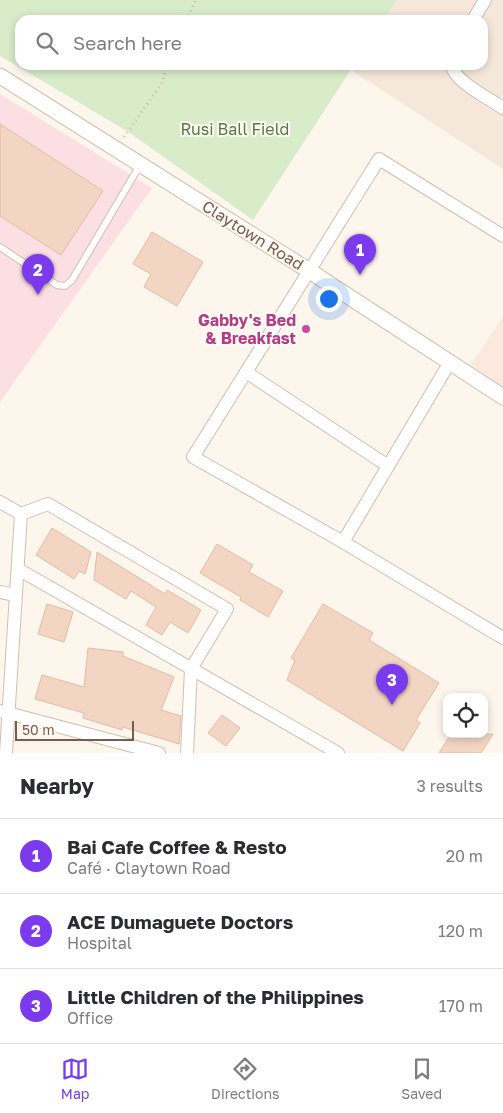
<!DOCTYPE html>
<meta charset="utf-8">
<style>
body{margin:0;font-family:"Golos Text",sans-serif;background:#f2f2f3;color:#2b2b33}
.controls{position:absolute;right:15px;bottom:15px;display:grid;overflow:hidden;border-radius:10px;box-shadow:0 2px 8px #0003}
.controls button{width:45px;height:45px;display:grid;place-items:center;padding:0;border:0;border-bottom:1px solid #e1e1e2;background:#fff;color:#2b2b33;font:25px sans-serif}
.scale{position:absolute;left:15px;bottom:12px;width:119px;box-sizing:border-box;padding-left:5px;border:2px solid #7a5c4d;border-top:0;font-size:14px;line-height:18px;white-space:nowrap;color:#7a5c4d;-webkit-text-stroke:4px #fffaf3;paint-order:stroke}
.you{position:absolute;left:328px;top:298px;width:18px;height:18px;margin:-12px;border:4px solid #fff;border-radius:50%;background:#1a73e8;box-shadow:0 0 0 8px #1a73e833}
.badge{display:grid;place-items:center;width:32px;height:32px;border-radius:50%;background:#7c3aed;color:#fff;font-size:16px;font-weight:700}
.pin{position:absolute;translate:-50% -41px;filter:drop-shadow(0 1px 2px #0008)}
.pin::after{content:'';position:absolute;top:26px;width:18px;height:15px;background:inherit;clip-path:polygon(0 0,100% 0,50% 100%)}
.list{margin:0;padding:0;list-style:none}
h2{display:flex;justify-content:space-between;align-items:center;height:65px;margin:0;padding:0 20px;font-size:21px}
h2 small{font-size:16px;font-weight:400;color:#7c7c81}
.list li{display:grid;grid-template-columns:32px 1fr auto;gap:15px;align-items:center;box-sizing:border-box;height:75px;padding:0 20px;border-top:1px solid #e1e1e2}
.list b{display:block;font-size:19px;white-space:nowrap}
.list p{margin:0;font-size:16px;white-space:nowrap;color:#7c7c81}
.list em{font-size:16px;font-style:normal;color:#7c7c81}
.icon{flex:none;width:28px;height:28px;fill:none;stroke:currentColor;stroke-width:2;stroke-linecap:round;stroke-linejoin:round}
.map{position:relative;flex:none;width:503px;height:753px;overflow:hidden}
.search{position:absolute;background:#fff;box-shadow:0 2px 8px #0003;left:15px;right:15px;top:15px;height:55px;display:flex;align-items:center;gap:12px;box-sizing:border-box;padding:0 18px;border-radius:15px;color:#7c7c81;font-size:19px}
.sheet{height:290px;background:#fff}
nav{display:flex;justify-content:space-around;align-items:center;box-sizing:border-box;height:70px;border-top:1px solid #e1e1e2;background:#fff;font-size:14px;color:#7c7c81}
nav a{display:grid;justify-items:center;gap:2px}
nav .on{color:#7c3aed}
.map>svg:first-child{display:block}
</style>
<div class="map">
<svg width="503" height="753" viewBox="0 0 503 753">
<rect width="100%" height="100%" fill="#fdf6ec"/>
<!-- residential -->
<path fill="#f5e8da" d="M397 0H503V169L351 70 354 65H483V20H384Z"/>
<!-- commercial -->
<path fill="#fde8e0" d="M503 316V387L471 365Z"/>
<!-- medical -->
<path fill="#fbdfe3" d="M0 94 152 188 0 402Z"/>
<!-- green -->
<path fill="#d8ecc9" d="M0 0H397L384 20H20V65H354L253 220 127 131 0 56Z"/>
<!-- building -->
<g fill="#f3d5c3" stroke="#e6bba3">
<path d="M0 124 103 191 61 255 0 216Z"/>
<path d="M152 232 203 262 177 306 144 287 151 274 133 264Z"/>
<path d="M52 528 91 552 85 574 79 571 74 579 36 555Z"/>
<path d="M217 544 253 565 249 572 283 591 268 617 240 600 241 597 200 573Z"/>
<path d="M97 552 165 594 167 590 201 610 188 633 170 622 162 635 146 625 156 607 131 591 126 599 94 580Z"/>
<path d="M47 604 73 612 64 642 38 634Z"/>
<path d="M323 604 373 633 369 640 439 683 416 720 420 723 403 751 287 680 295 660 291 658Z"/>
<path d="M88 648 123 652V656L174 677 161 710 181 716 179 744 123 727 122 730 83 718 84 713 35 699 42 675 84 687Z"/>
<path d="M222 715 240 728 226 746 208 733Z"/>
<path d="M451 734H493L481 753H439Z"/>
</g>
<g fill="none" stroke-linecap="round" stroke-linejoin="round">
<defs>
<path id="service" d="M0 247 57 285 65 286 72 280 140 165"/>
<g id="minor">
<path d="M473 20 485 0"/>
<path d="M452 65C453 81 490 99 503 108"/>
<path d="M503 236 379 159 193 457 343 542 503 638"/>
<path d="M246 372 388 466"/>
<path d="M0 502 21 514"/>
<path d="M21 514 48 504 227 609 191 669 187 753"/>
<path d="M343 542 450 362"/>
<path d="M18 569 338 753"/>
<path d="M0 592 15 595"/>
<path d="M0 711 159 753"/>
<path d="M6 753 21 514"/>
</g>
<path id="tertiary" d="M0 76 308 270 503 397"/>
</defs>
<!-- service casing -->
<use href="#service" stroke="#d1beb0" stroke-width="8"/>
<!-- minor casing -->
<use href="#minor" stroke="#d1beb0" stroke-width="14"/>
<!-- tertiary casing -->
<use href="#tertiary" stroke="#d1beb0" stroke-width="17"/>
<!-- path -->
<g stroke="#d9b8a5" stroke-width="3" stroke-dasharray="1 4" stroke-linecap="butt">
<path d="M186 20 196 0"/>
<path d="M124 137 162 83 167 65"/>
</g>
<!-- service -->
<use href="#service" stroke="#fff" stroke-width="6"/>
<!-- minor -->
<use href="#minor" stroke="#fff" stroke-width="12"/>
<!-- tertiary -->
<use href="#tertiary" stroke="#fff" stroke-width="15"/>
</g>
<!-- markers -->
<circle fill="#d1479c" stroke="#fffaf3" stroke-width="2" cx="306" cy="329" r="5"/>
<g text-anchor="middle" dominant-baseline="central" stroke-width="4" stroke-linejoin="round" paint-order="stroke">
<!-- park labels -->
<g font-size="16" fill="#537a41" stroke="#fffaf3">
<text x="235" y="129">Rusi Ball Field</text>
</g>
<!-- street labels -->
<g font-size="16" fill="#7a5c4d" stroke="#fffaf3">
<text transform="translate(253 235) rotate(32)">Claytown Road</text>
</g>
<!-- hotel labels -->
<g font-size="16" font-weight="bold" fill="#b23c85" stroke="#fffaf3" text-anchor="end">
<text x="296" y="320">Gabby's Bed<tspan x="296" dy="18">&amp; Breakfast</tspan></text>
</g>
</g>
</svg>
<div class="controls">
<button><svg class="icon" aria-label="locate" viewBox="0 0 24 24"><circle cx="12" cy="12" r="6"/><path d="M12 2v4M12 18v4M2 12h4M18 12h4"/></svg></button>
</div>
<div class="scale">50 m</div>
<div class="you"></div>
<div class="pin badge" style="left:360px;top:275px">1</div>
<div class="pin badge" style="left:38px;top:295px">2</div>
<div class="pin badge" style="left:392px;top:705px">3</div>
<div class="search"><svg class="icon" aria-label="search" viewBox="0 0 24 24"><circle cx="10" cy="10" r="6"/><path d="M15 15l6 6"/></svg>Search here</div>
</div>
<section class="sheet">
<h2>Nearby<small>3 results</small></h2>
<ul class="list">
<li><span class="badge">1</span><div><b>Bai Cafe Coffee &amp; Resto</b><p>Café · Claytown Road</p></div><em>20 m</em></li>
<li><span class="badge">2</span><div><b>ACE Dumaguete Doctors</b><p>Hospital</p></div><em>120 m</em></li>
<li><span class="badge">3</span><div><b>Little Children of the Philippines</b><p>Office</p></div><em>170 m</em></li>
</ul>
</section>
<nav>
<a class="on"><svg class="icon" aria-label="map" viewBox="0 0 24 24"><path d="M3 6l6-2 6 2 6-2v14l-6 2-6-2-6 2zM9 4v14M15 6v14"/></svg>Map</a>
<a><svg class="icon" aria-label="directions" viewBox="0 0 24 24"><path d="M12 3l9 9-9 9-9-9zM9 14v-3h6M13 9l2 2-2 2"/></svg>Directions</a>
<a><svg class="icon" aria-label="saved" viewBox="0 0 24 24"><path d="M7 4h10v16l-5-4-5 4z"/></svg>Saved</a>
</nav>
